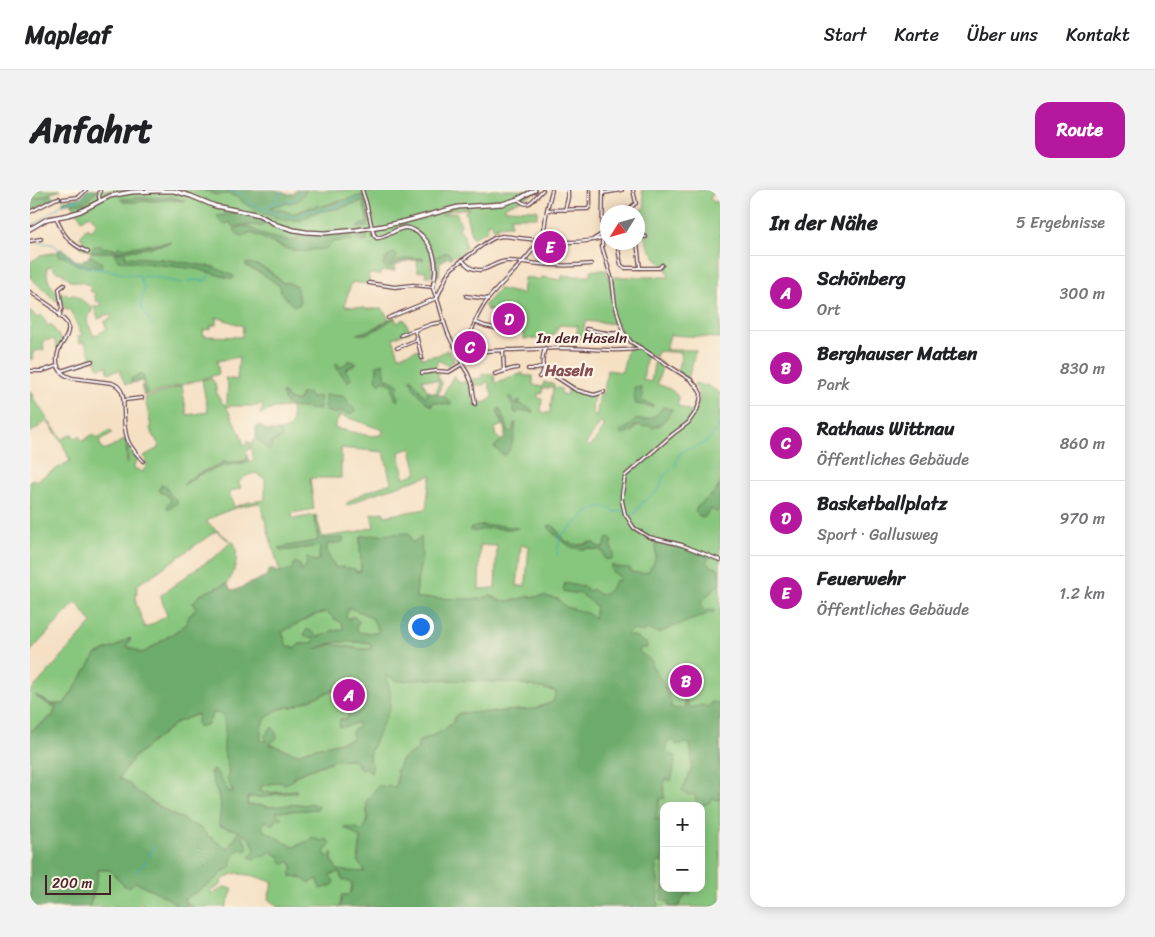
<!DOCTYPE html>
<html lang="de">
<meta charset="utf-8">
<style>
body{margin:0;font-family:Sriracha,sans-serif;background:#f2f2f2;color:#202124}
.controls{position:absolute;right:15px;bottom:15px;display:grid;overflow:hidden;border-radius:10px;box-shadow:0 2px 12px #0003}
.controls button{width:45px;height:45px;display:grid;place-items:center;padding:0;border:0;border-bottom:1px solid #e0e0e0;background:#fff;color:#202124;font:25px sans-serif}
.compass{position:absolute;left:570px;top:15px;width:45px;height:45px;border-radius:50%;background:#fff;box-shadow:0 2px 12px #0003;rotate:233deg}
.scale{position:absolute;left:15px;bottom:12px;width:66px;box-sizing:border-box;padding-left:5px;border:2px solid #4a1f2b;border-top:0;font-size:14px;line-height:18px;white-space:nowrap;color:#4a1f2b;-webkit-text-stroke:4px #fcf5e5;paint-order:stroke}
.you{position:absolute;left:390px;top:436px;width:18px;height:18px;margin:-12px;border:4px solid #fff;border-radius:50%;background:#1a73e8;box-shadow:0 0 0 8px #1a73e833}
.badge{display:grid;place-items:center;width:32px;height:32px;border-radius:50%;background:#b5179e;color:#fff;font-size:16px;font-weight:700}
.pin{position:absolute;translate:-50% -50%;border:2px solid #fff;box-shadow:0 1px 5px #0006}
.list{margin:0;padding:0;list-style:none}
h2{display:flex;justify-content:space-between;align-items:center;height:65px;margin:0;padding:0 20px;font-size:21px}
h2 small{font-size:16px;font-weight:400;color:#757577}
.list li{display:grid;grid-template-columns:32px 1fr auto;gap:15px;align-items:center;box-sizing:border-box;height:75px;padding:0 20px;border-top:1px solid #e0e0e0}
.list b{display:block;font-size:19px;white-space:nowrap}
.list p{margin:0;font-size:16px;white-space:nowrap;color:#757577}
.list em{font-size:16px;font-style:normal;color:#757577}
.map{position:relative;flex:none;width:690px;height:717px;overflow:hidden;border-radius:15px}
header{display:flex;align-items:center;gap:30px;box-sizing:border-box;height:70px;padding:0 25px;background:#fff;border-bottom:1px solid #e0e0e0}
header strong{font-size:24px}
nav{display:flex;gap:28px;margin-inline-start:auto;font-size:18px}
.intro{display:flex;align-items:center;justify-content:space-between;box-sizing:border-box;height:120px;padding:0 30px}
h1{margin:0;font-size:35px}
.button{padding:12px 22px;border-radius:15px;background:#b5179e;color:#fff;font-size:18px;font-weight:700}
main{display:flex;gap:30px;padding:0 30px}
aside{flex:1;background:#fff;border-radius:15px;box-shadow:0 2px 12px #0003}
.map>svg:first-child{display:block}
</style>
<header>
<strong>Mapleaf</strong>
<nav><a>Start</a><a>Karte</a><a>Über uns</a><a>Kontakt</a></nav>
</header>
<div class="intro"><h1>Anfahrt</h1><a class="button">Route</a></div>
<main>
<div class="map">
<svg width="690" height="717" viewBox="0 0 690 717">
<rect width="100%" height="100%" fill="#fcf5e5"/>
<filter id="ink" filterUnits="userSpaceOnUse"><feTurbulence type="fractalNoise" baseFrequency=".02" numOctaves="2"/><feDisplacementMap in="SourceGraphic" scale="10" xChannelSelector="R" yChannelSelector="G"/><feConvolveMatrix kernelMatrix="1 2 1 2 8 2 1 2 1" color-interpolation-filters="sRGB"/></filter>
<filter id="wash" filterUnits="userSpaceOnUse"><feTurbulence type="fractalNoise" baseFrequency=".0096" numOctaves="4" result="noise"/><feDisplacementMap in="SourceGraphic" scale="20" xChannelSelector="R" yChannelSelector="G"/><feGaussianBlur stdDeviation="1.12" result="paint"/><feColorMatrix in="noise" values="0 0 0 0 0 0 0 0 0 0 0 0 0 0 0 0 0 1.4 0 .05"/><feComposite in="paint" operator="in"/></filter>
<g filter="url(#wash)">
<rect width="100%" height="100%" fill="#f5e0c4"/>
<!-- green -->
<g fill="#87c67d" stroke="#687254" fill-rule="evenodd">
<path d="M5 0H31L0 10V2Z"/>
<path d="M68 0H173L187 5 200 4 208 8 224 20 253 30H271L286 22 307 19 333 11 338 32 336 34H331L337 37C341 27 336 14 332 5L317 10 303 12 291 17H281L262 24 250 19H241L240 17 268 11 277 0H333L335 4 342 2H344L346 0H511L509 1H508L491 10 475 16V19L507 20V27H481V35L467 36V39L464 40 462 33H457L458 40 442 48 435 21 440 18 421 20 411 25 426 22 431 35 429 38 434 46 436 58 432 61 436 66 433 68 429 64 421 67 417 62 406 67V85H404V73L400 68 402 86H396V81L388 82 387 70 394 69 392 68 364 73 360 76 359 74 366 70 365 63 360 64 354 71 355 73 353 75 359 81H352L349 85 339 84 338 88 340 89 338 94 322 92 316 109 315 116 335 118 336 119H353L359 129 335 144 363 129 365 128 367 133 374 129 380 141 363 148 369 166 389 159 392 168 408 165 417 160 423 168 424 173 421 172 419 176 408 170 405 179 409 183 407 187 410 189V191L412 193 408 204 406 203 409 191 392 189 394 195 398 201 397 203 398 206 395 207 381 188 383 195 382 196 394 210 398 214 402 216V212L420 215 421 213 413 205 424 185 429 193 435 192 441 196 445 215 458 211 463 207 458 192 454 193V195H444L442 189 452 188V184H464L465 193 472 191 493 183V186H503V195L512 197 514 192 520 194 521 193 524 194V197L531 199V204L537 205 539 196 547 201 564 205 562 221 566 228 570 204 574 202 577 180 592 182 597 161 598 160 599 155 591 141 588 134 555 131 552 150 546 149 548 136 529 135 523 146 520 145V148L494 149V143H491V140L483 139 471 136 472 124 456 120V119L461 120 454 116 469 99 492 104 494 88C500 86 506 90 512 89V87L532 90V86H561V80H576L580 92 583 91 582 88 583 87H639L635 76 629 72 618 56 612 40 608 32V23L615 17 612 0H687L680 8 684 12H690V148L640 145 636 160H666L658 189 647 182 652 163 628 161 626 167 617 163 613 190 621 192 625 169 633 174 627 194C636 197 645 200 649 209L647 215 664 223C670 211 672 206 664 195L665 193 674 196 677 195 690 203V717H626L515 406C510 407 504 406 499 407 488 408 473 416 464 407H455L452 409 386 408 391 347 382 353 331 346 330 351 331 381 326 382 325 379 312 377 306 378C300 366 297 369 297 354L312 352 313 348 293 350V347L329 342V341L344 337 341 324 353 322 355 326 396 319 399 295 402 285 340 305 317 316 316 314C329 303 345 299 361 293L354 262 311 258V288H280L284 319 262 323 263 329 286 325V326L284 327 288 350 286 351 248 358 251 361 290 356 289 369 287 371 282 370 279 367 277 374 272 381 269 380 250 382 230 313C212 315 192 321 177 331V333L205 354C208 368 206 382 197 394V393L170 405 163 412 166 418 156 430 159 433 115 462 109 463 108 461 96 456 100 448 85 457 76 460 66 465 34 514H21L6 505 21 516H26L23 525 0 542V502L62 433 46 412 0 462V291L3 289 6 291 40 271 32 252 17 231 0 243V200L4 205 3 209 5 210 16 227 32 249 42 244 45 248 49 246 52 251 64 244 67 248 80 240 82 243 69 251 73 261 96 249 97 275 98 269 97 252 108 269 104 275V278L113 282 117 274 115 271 116 270 114 266 130 257 120 239 121 237 115 208 152 196 157 225 178 222 172 190 181 188 182 189 184 193H185L187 205 194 215 197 212 198 195 195 188 207 190 209 167 187 171 189 184 117 205 112 184 101 189 102 193 96 194 90 184 91 180 78 183 77 176 68 178 66 170H62L55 152 50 153 48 147 52 145 40 120C31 119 32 109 30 102L31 101 33 104 36 103 39 107 43 104 62 117 63 119 61 120 62 122 58 125 57 132 64 146 77 139 74 132 82 128 80 125H73V127L68 129 64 116 72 115 71 112 66 111 65 108V103L60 101 61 97C56 92 47 92 40 91V89L33 85V83L27 82 21 76 17 77C17 82 17 89 20 94 24 100 29 102 30 109L26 111 0 87V72L9 67 10 65 28 62 30 66C40 67 42 73 51 76L52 74 59 77 61 75 72 73 61 67V62L50 57 54 50 50 48 56 38 62 41 67 32 59 25 52 30 42 14 55 12ZM141 7 154 10H143L104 12H93L91 9 108 8ZM206 23 218 25 231 36C222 34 213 34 203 37L199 32 188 26ZM212 36C221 37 226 41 234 45 244 49 256 50 266 51L268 48 269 44 287 46 306 45 337 51 335 52 326 49 303 52 297 58C283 59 272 63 258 59 244 56 233 46 219 43L211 47 205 39ZM140 52V53L107 60H98L83 63 74 58 86 59 89 57 94 58ZM95 62V67L132 69 170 75 183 77 204 87 203 89 167 79 88 70ZM222 74 238 80 268 105 270 112 235 85 216 76ZM186 127 213 136 212 147 174 146 173 140 181 139V135H186ZM320 171 326 175 319 177 314 181 321 187 318 192 307 179V173L311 177ZM519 197H523L520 223 511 222 512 209 508 208V203L512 204 513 198H519ZM252 203H254L258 209 266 211 269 210 270 208V205L281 208 289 220 274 218 255 212ZM295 205 315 206 319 215 320 224 309 221ZM481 207 487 216 489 214 501 219 503 221H489L487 223H485ZM229 214H231L233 217 230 224 245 218 261 217C262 231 266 239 248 241L251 243 250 249 242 253H233L226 249 223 251C221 259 222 262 224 270L217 272 193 276 168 285 154 295C164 282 181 281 193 272 202 272 210 273 218 269L216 261 220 259 221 252H216L217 255 214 256 211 245 196 216H228ZM633 217 639 219 640 222 634 231 628 236C619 235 611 233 603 238L604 240 594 244 599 236 605 230C608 229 611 230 614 230 622 230 629 223 633 217ZM467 220 475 230 479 243 483 239 473 265 464 257 471 251 467 246 465 238 473 235ZM310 225 353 240 352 245 340 246 304 238ZM571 232 573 233 574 238 560 257 556 254ZM381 258 387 283 374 288 369 262ZM226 283 235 289V307L234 310 219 312 204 317 199 302 211 298 209 292C215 286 217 285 226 283ZM518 337H525C528 341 531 348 535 351 542 355 552 356 560 352L565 355 573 358 575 356 572 361 558 358 552 359 541 357ZM186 341 201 352 186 366 166 379 131 405V407L137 426 115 438 106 413 107 395 124 384ZM450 355 467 356 465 398 449 399ZM491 355 499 356 496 392 494 396H487ZM634 616H671V698H634Z"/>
<path d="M0 120 7 128 11 125 19 137 21 134 30 148 33 149 28 158 27 157 24 149 13 151 14 160 4 161 3 170 0 169Z"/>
<path d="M319 418 331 422 342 428 349 441 347 443C339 441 322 448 327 433L320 428 319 430 316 425Z"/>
<path d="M297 422C299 424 302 427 305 429 310 432 313 433 313 439L304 441 303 440 297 444 287 447 284 444 283 448 285 449 284 452 274 454H269L267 458 262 456 257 457 252 442 284 425Z"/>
<path d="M305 452H336L341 453V459H330L303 454 285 460V459Z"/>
<path d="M356 485 374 491 380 490 398 489 488 493 525 501 526 503 523 512 504 519 461 522 430 523 426 525C422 540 402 545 389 552L388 559 371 570 365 598 336 618 338 628 334 639 329 640 315 638 319 640 331 649 328 671 329 674 334 679V682C327 681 311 682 306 679L302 669 296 666 294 662 301 653C285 649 278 651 263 657L231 639 235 629 251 628 245 622 288 619 281 613 275 615 270 614 237 617 217 615 218 607H237L245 604 266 603V600L240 603 239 601 231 602 230 596 250 592 305 570 323 569 329 577 339 571V564L347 547 360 501Z"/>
<path d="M311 497H319L330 499 325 509 315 519 319 524 318 529H310V537L327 532 329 536 323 549 282 559 267 564 231 551C231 546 230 539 232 535 237 523 250 517 262 517Z"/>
<path d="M183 523 192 524 196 533 194 562 199 577 204 602H199L185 580 180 582 191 613 189 636 209 640 206 647 197 659 176 644C171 637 162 634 154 632V629L147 627 126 614 117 610 103 599 100 594 89 588 104 567 120 554 147 532 169 524 167 534 176 535Z"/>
<path d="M213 644C218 647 225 654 225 661L219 666H235L240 661 249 666 251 669C262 671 264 675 261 686L288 689 290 698 299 685 309 682 311 687 322 693 321 702 318 705H312L310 717H247V716L238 709 243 692 224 686 210 684 209 683 202 684 192 690 191 695 180 701 182 704 194 697 203 699 196 717H163C159 714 155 713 152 710L181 693 195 680 201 677V670L203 668 209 659H211L217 655 212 646Z"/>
<path d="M68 680H80L94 696 105 692C119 699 137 705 148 717H112V713L107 716V717H59L63 706Z"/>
</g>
<!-- forest -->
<g fill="#6dab6c" stroke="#5c654c" fill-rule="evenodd">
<path d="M57 0H68L55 12 42 14 41 12 33 14 32 13 34 10 51 7Z"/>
<path d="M173 0H246L260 4 264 3 266 0H277L268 11 240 17 241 19H250L262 24 289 15 291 17C305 12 319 9 333 5 336 14 341 27 337 37L326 39C329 34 334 35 338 32L333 11 306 19 286 22 271 30H253L224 20 208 8 200 4 187 5Z"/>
<path d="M20 4 25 9 0 22V10Z"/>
<path d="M141 7 155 11 143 10 93 12 91 9Z"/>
<path d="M205 23 226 27 236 32 233 36C222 35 214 34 203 37L199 32 194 35 187 26Z"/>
<path d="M212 36C221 37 226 41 234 45 244 49 256 50 266 51L268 48V44L287 46 327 43 338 47 336 52 326 49 303 52 297 58 288 60 284 59 274 62 258 59 238 51 225 44 219 43 211 47 207 44 204 39Z"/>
<path d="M140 52V53C113 59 88 63 61 62L64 56H71L74 58 79 57 81 59H86L89 57 94 58Z"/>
<path d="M33 59 45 70 53 72 54 69H58L59 65 72 73 71 77H65L61 75 59 77 52 74 51 76C42 73 40 67 29 66L28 60Z"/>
<path d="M95 62V67L132 69 170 75 183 77 204 86 203 89 167 79 88 70 84 64Z"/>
<path d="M418 62 421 67 420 69 418 67 410 73 409 86 406 85 405 67Z"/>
<path d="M360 64 365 63 367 66 366 70 359 74 360 76C371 68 381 66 394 69 385 71 374 69 365 76V81H359L353 75Z"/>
<path d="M216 73C232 74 242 83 253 93L257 92 266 96 270 112 269 115 263 116 250 101 251 97 249 95 229 82 216 76Z"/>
<path d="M364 126 365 128C352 135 342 146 327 144L346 138Z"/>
<path d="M319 171H322L327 174 319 177 315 180 321 187 320 190 318 192 311 184 305 174 307 173 311 177Z"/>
<path d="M353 173 356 188 369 195 366 200 369 208 368 211 366 210 362 200 364 196 353 190 350 194 346 190 347 175Z"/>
<path d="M113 184 117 205 114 206 111 196H114L112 191 102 193 101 189Z"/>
<path d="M381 188 395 207 397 206 398 201C411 205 412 204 421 213V215L402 212V216L394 210 382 196 383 195 380 190Z"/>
<path d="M604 197H611V202L613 204 612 211 623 215V217L606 214 605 212Z"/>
<path d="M252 203H254L258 209 266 211 269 210 270 208V204L278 203 281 208 289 206 290 220 261 217 255 212Z"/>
<path d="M295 205 315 206 319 215 323 216 325 222 321 224 309 221 308 224 295 221Z"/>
<path d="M481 206 487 215H488V210H490V214L501 219 503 222 489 221 487 223H485L484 218 478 208Z"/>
<path d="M633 217 642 219C639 227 632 234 623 238L619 235 614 237 608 235 603 237 604 240 596 244 591 245 590 242 599 236 605 230C608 229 611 230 614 230 622 230 629 223 633 217Z"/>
<path d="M470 218 479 243 483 239 484 233H486C485 244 483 257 475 266L464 257 475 247 474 237 467 220Z"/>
<path d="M230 235 237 241H248L251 243 252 248 242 253V257L239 261C234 257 232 251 226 249V238L227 236Z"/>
<path d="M218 269 219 272H217L193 276 168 285 153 295C160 288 168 283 178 279 183 277 188 276 193 272 202 272 210 273 218 269Z"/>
<path d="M690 294V320L686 322 681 319C677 321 677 325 674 328L668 325 665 322 667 317 685 302Z"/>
<path d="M131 295 136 296 140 304 148 312 138 320 137 316 141 310 136 304 131 303 129 299Z"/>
<path d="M286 326 293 349 313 348 314 349 312 352 297 354C297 369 300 366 306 378L312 377 325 379 326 382 331 381 330 351 331 346 379 343 382 353 391 347 392 365 388 388 387 389 386 408 452 409 459 406H462L469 410 481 411 498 407 515 406 528 409 536 417 557 423 564 428 566 416 551 404 535 402 533 399 535 393 557 398 556 399 560 401 562 399 570 405C579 402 581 399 585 391L589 390V386L583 383 580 376 582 375 586 377 600 378 601 382 612 383 618 382C619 379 622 377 623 374 627 368 625 358 625 351L655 357 679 367 676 372 682 377H687L689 380 690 393 672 411 671 417 675 421 683 419 685 421 628 443 615 439 613 442 605 440H601L597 445 600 446 602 445 604 446 617 454V458H610L609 462 622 471V476L631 489 641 512V517L648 519 655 518 653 501 657 508 659 518 672 515 678 517 681 512 690 513V609L688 610 683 608 679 613 668 616 664 604 658 605 652 600C653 597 661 582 661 580 662 571 662 563 660 554L655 553 646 555 643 550 637 552 636 560 640 564 646 566C644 575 644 583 641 591H639L637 588C633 594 633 602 635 609L632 608 630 609 625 631 632 625 634 626V674L631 671 626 674 627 679 626 683 628 689 629 701 627 710 629 714 628 717H310L312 705H318L321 702 322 693 313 690 309 682 299 685 304 691 303 695 290 699 288 689 279 693 270 687 261 686V682L263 680 261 672 259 671 254 675 251 672 249 666 241 661 235 666 227 667 224 669 219 667 225 661C225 654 218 647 213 644L212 646 218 658 215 661 211 659H209L203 668 201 670V677L195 680 181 693 153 710 163 717H148C137 705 119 699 105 692L100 697 94 696 80 680H68C68 693 62 705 59 717H0V542L23 526 26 517V516H21L5 506 21 514H34L66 465 76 460 85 457 100 448 101 450 96 456 108 461 109 463 115 462 158 433 156 430 166 418 163 412 170 405 197 393 201 400H206L236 386 239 380H243L248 382 262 380 263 375 265 372 271 376 269 380 272 381 277 374 276 368 279 367 282 370 287 371 289 369 290 356 251 361 248 358 286 351 288 350C288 342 285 335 284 327ZM319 418 331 422 342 428 349 441 347 443C339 441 323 448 327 433L330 432 325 427H320L319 430 316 425ZM297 422C299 424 302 427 305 429 310 432 313 432 313 439L304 441 303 440 297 444 287 447 283 442 277 439 274 444C276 448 279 448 283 448L285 449 284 452 274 454H269L266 458 260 456H257L252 442 284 425ZM305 452H336L341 454V459H330L302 454 285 459ZM356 485 368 491 398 489 488 493 525 501 526 503 523 512 504 519 461 522 430 523 426 525C422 540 402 545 388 552V559L371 570 366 581 368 586 365 597 348 596 336 612 338 628 334 639 329 640 328 638H320L315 636 314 638 319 640 331 649 328 671 329 674 334 679V682C327 681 311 682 306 679L305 675 303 674 302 669 303 663H301L300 668 296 666 294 662 301 653 296 649 291 651 282 647 278 651 263 657 232 639 235 630 243 635 246 632 245 629 252 628 246 622 288 619V615H283L281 613 275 615 270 614 237 617 233 615H217L218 607H237L245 604 266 603V600L241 603 239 601 231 602V596L250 592 255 594 264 590V586L305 570 323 569 332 580 337 577 339 581 342 583V574L339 571V564L360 518V501ZM311 497H319L330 499 325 509 314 513C313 517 316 520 319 524L318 529H310L309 537 319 536 327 532 329 536 322 541 323 549 282 559 267 564 239 554 244 551 247 547 245 541 242 537 235 545 236 552 231 551C231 546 230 539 232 535 237 523 250 517 262 517ZM183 523 192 524C198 536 193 548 194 561 195 572 201 577 197 589L203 602H199L185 580 180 582 191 613 189 636 209 641 206 647 197 659 176 644C171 637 162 634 155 632L154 629C145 627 118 612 114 605 107 603 105 600 100 595 97 592 92 590 89 588L104 567 120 554 147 532 168 524 167 531 168 537 178 534Z"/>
<path d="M468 335 488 338C478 341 466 337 455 339 449 340 445 343 439 340L441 338 449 336Z"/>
<path d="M522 335C527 338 528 343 532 348 535 352 545 355 551 355 555 355 559 353 563 352L565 355 573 358 577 348H580L582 352 580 356 584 362 583 368 577 370 575 369 572 361 558 358 552 359 541 357 528 348 518 336Z"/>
<path d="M634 690V698L660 699 661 704 655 705 648 717H639V712L631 710Z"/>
</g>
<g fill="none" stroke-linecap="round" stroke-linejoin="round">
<!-- stream -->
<g stroke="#3eacbc" stroke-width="1">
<path d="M187 0 189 1 195 0"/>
<path d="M198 0C211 5 213 1 220 14L234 19C245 6 264 20 271 0"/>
<path d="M336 2 345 0"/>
<path d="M244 11 252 0"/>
<path d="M234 19 241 22 263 27H268L277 21 295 20 300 17H307L311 13H317L330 7"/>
<path d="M0 37 25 20 35 12 48 10 60 0"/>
<path d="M1 52 23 54 42 70 58 78 78 80 94 84 124 87 151 93"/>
<path d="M109 85 114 98 111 116 114 122 122 135"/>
<path d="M157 91 164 90 176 91 179 86"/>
<path d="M597 321 602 323 604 325 612 313 626 302 630 297 633 287 645 275 649 264 652 263 657 258H663L676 252 681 248 690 232"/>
<path d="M527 365 530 346C546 336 565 305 585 322L592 321"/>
<path d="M118 667 124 656"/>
<path d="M106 682 117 670"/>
</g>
</g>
</g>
<g filter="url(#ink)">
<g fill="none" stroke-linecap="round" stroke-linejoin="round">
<defs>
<g id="minor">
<path d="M70 0 69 7 70 10"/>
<path d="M332 0 336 12 342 38"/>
<path d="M573 0 572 57 582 90 585 114 593 142 601 152 611 158 661 190 668 198 671 204 670 211 667 220 658 233 643 244 595 286 592 304V311L595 324 604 338 619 347 652 355 690 370"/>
<path d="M573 3 592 0"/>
<path d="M33 9 49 7 56 0"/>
<path d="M488 9C500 21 504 7 513 0"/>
<path d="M518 20 558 19 560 16V0"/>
<path d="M535 20 538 8V0"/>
<path d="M0 22 25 9 29 8"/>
<path d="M590 22V21L600 18 606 13 603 0"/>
<path d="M26 27C33 46 40 54 58 62"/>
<path d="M608 45 616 47"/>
<path d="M564 49 572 44H578"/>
<path d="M0 51 11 49"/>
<path d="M607 52 610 78"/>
<path d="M588 59 591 75 595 78H629L632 75"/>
<path d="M432 70C437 75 441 80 449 80 457 81 466 71 478 71 489 71 499 73 509 74 527 76 543 76 561 74"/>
<path d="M339 93 365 97 383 95 403 97"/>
<path d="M0 102 22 117 37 133C38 136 39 137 38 141 37 148 32 153 29 159 24 173 28 184 42 188L82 193C96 198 93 212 94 224 94 232 95 241 97 248 99 257 107 264 113 271"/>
<path d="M436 106 458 109"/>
<path d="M407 108 418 83 422 78 454 54 464 48 472 46C504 49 547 58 578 46"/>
<path d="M407 108C412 122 418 157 432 162"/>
<path d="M29 126 32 118 29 99 34 95"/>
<path d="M358 128 407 108"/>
<path d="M445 132 455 136 480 141"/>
<path d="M556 139C567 141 583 146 593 142"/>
<path d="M385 141 392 168"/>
<path d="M371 145 402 134 414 132"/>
<path d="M367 158 387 150"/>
<path d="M515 158C513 165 511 172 514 179L546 200 564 205 574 202"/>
<path d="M436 161C440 143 446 125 458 109 476 87 499 70 512 45 515 38 515 33 516 26 517 17 520 9 522 0"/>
<path d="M473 161 474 181"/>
<path d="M432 162 532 158C558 158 585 163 611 158"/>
<path d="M432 162V174L438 184 442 194 445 214"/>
<path d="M498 179H507L513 176"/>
<path d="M0 181H12L27 176"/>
<path d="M31 181 62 171"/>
<path d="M392 183 406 181 419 182 432 174"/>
<path d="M465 184C472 182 479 179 487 178"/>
<path d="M509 187 512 184 514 179"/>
<path d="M95 210 112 208"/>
</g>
<path id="tertiary" d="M342 38 344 45 347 48C356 48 363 40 373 38 380 37 386 41 391 45 402 55 407 70 405 85 405 88 403 93 403 97 403 100 406 105 407 108"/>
<path id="secondary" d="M0 39 17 29 38 25 51 21 80 6 102 2 128 1H144L161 6 185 16 221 23 229 25 247 35 264 40 276 42 295 43 326 40 353 36 376 31 428 17 472 14 488 9 505 0"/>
</defs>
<!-- minor casing -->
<use href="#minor" stroke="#643c42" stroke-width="4.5"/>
<!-- tertiary casing -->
<use href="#tertiary" stroke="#643c42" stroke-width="5"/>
<!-- secondary casing -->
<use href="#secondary" stroke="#643c42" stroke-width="5.5"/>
<!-- minor -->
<use href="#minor" stroke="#fff" stroke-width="2"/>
<!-- tertiary -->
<use href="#tertiary" stroke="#fff" stroke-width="2.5"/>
<!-- secondary -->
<use href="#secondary" stroke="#fff" stroke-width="3"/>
</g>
</g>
<g text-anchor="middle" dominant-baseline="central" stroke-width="4.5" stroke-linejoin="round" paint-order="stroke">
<!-- street labels -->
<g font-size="15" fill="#4a1f2b" stroke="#fcf5e5">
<text x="552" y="148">In den Haseln</text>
</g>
<!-- neighbourhood labels -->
<g font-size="16" font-weight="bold" fill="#864e54" stroke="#fcf5e5">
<text x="539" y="180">Haseln</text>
</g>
</g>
</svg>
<div class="controls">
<button>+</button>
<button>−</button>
</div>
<svg class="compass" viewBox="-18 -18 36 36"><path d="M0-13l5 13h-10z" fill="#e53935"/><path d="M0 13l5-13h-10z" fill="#757577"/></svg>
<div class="scale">200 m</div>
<div class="you"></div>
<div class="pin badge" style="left:319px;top:505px">A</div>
<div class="pin badge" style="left:656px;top:491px">B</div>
<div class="pin badge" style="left:440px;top:157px">C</div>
<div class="pin badge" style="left:479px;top:129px">D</div>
<div class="pin badge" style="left:520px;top:57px">E</div>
</div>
<aside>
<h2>In der Nähe<small>5 Ergebnisse</small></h2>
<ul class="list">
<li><span class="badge">A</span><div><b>Schönberg</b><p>Ort</p></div><em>300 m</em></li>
<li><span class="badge">B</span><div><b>Berghauser Matten</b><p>Park</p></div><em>830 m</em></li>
<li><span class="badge">C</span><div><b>Rathaus Wittnau</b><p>Öffentliches Gebäude</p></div><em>860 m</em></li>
<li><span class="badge">D</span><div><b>Basketballplatz</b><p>Sport · Gallusweg</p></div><em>970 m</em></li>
<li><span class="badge">E</span><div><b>Feuerwehr</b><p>Öffentliches Gebäude</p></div><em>1.2 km</em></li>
</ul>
</aside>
</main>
